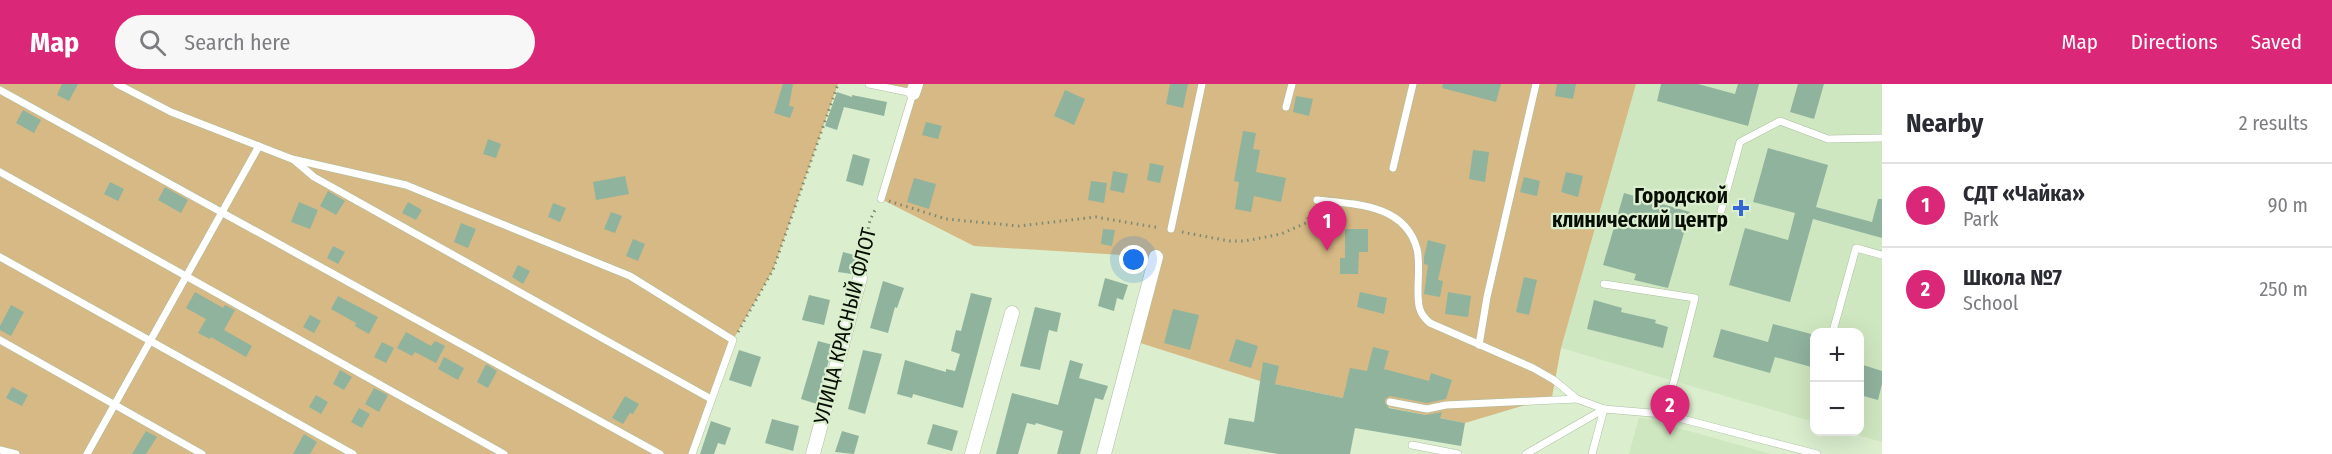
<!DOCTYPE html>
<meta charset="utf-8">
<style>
body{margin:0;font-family:"Fira Sans Condensed",sans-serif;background:#f7f7f7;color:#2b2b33}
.controls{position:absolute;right:18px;bottom:18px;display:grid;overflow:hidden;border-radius:12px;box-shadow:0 6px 24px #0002}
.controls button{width:54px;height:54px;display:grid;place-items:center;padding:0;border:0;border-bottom:2px solid #e1e1e2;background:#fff;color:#2b2b33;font:30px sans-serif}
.you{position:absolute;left:1134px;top:176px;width:21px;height:21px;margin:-15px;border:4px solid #fff;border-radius:50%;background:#1a73e8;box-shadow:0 0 0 9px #1a73e833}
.badge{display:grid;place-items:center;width:39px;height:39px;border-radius:50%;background:#db2777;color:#fff;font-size:20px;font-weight:700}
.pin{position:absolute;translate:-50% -50px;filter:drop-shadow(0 2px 3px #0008)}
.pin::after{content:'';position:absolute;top:32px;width:21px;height:18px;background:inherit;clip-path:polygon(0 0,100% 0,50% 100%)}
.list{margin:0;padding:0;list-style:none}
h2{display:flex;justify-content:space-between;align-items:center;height:78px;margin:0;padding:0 24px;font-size:26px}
h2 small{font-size:20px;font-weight:400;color:#7c7c81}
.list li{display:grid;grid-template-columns:39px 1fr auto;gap:18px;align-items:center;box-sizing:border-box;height:84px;padding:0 24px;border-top:2px solid #e1e1e2}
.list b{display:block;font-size:22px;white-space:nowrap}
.list p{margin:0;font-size:20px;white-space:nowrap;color:#7c7c81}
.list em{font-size:20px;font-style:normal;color:#7c7c81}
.icon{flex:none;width:33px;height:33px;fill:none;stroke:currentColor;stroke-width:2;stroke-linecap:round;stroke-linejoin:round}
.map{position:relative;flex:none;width:1882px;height:370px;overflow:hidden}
header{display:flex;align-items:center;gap:36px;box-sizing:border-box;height:84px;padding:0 30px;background:#db2777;color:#fff}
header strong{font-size:28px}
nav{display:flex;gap:33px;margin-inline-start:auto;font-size:21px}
.search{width:420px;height:54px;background:#f7f7f7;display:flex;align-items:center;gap:15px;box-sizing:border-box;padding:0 21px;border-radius:33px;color:#7c7c81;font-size:22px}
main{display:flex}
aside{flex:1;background:#fff}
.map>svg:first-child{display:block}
</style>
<header>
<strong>Map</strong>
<div class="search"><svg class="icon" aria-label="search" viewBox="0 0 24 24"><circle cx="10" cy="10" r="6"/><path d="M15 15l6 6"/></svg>Search here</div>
<nav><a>Map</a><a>Directions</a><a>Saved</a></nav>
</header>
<main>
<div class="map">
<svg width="1882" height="370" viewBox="0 0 1882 370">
<rect width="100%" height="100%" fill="#dbeece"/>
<!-- built -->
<g fill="#cfe7c0">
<path d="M1636 0H1882V358L1846 348H1860V249H1814V338L1561 264Z"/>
<path d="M1639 333 1771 370H1629Z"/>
</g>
<!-- green -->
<g fill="#d6b984">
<path d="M0 0H838L773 186 733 256 692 370H0Z"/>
<path d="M869 0H1636L1561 264 1552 313 1465 339 1260 297 1134 257 1155 173 974 162 881 115 913 9Z"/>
</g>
<!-- building -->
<g fill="#90b39e">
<path d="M62 0H78L69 17 57 11Z"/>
<path d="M783 0H793L789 22 794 23 790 34 774 29Z"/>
<path d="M1170 0H1188L1183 24 1166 20Z"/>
<path d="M1443 0H1501L1496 18 1442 4Z"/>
<path d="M1557 0H1576L1573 15 1555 12Z"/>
<path d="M1661 0H1698L1735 10 1738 0H1759L1748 42 1657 17Z"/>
<path d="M1798 0H1824L1814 35 1790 28Z"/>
<path d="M1065 6 1085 15 1074 41 1054 32Z"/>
<path d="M837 8 852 13V11L887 18 884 32 844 23 837 46 825 42Z"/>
<path d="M1296 12 1313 15 1309 32 1293 28Z"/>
<path d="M23 26 41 36 34 49 16 39Z"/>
<path d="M926 38 942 42 938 55 922 51Z"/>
<path d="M1243 47 1256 49 1253 65 1260 66 1256 88 1286 94 1281 118 1254 112 1251 128 1235 125 1239 98 1234 97Z"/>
<path d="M488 55 501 60 496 74 483 70Z"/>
<path d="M1768 64 1828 81 1816 123 1872 138 1878 115H1882V154L1813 135 1790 218 1729 201 1745 144 1788 156 1795 129 1753 118Z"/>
<path d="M1473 66 1489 68 1485 98 1469 95Z"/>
<path d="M853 70 870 75 863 102 846 97Z"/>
<path d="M1150 79 1164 82 1160 99 1147 96Z"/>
<path d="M1113 87 1128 90 1124 109 1110 106Z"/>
<path d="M1566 88 1583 92 1578 113 1561 108Z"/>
<path d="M625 92 629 110 596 116 593 98Z"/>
<path d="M1524 93 1540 97 1537 112 1520 108Z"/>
<path d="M914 94 936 100 929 125 907 118Z"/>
<path d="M1091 97 1107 99 1104 119 1088 116Z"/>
<path d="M110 98 124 105 118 117 104 110Z"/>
<path d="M165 103 188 116 181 129 158 116Z"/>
<path d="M328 107 345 117 336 131 320 122Z"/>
<path d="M1624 109 1690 128 1668 204 1634 196 1636 190 1603 181Z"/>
<path d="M299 118 318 126 310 145 291 138Z"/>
<path d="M408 118 422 126 416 136 402 129Z"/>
<path d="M553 119 566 124 560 138 548 133Z"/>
<path d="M611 128 622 132 615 149 604 145Z"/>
<path d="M461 139 476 145 468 164 454 158Z"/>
<path d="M1103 145 1115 146 1112 162 1101 160Z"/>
<path d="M1345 145H1368V168H1359L1358 190H1340V174H1345Z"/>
<path d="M633 155 645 160 638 177 626 172Z"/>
<path d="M1428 156 1446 161 1438 196 1443 197 1440 213 1424 210 1428 181 1424 180V173Z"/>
<path d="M333 162 345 168 338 180 327 174Z"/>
<path d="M843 168 858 172 855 187 852 190 838 188Z"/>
<path d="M518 181 530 187 523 200 512 193Z"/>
<path d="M1524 193 1537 196 1529 231 1516 228Z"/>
<path d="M1105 194 1128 201 1123 216 1117 214 1114 227 1098 222Z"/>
<path d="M883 197 904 204 897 224 895 223 888 249 870 244Z"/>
<path d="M195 208 223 224 225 221 235 226 224 246 252 262 246 273 211 253 210 255 198 249 206 235 186 224Z"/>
<path d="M1360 208 1387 214 1384 230 1357 223Z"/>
<path d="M1448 208 1471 212 1468 233 1445 230Z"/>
<path d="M971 209 992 214 963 324 913 310 912 314 897 310 905 276 946 288V285L955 287 960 270 951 267 956 246 961 247Z"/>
<path d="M809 211 830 216 824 241 802 236Z"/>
<path d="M338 212 378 233 369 250 355 242 356 239 331 225Z"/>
<path d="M1594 216 1622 224 1621 228 1656 236 1655 239 1668 243 1663 264 1587 245Z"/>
<path d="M11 221 24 228 11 252 0 246V242Z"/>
<path d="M1035 223 1061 229 1057 248 1049 246 1040 286 1020 282Z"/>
<path d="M1173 225 1199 231 1190 266 1164 259Z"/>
<path d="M310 231 321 237 314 249 303 243Z"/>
<path d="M1773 240 1815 251V284L1775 273 1770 289 1713 273 1721 245 1768 258Z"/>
<path d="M406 248 431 262 435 257 445 262 436 279 415 268 412 272 397 264Z"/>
<path d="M1236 255 1258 262 1251 284 1229 277Z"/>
<path d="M818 257 833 261 817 320 801 315Z"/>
<path d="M382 258 394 264 386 279 374 273Z"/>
<path d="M1373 263 1389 267 1384 285 1429 297 1431 289 1452 296 1446 315 1427 319 1390 312 1385 315V319L1389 324 1426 331 1442 328 1440 334 1465 339 1461 362 1355 344 1350 370H1278L1224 360 1229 334 1254 338 1263 278 1279 282 1275 300 1343 314 1350 284 1367 287Z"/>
<path d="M739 266 761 273 751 303 729 296Z"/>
<path d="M863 266 882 270 865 330 848 325Z"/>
<path d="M444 273 464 284 458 296 438 285Z"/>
<path d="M1070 276 1083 280 1079 294 1108 302 1103 316 1095 314 1080 370H1057L1063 347 1036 339 1035 341 1027 339 1018 370H996L1012 309 1058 321Z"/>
<path d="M486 280 497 287 488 304 477 298Z"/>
<path d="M1860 280 1882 287V300L1878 316 1860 311Z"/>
<path d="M340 286 352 293 344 306 333 300Z"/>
<path d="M12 303 28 311 22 322 6 314Z"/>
<path d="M374 304 388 311 379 328 365 320Z"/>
<path d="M316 311 328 318 321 330 309 323Z"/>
<path d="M625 312 639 320 633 330 630 329 623 340 612 334Z"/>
<path d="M359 324 370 330 362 344 351 338Z"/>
<path d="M772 335 799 342 793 367 765 359Z"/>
<path d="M711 337 731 344 725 361 718 359 714 370H700Z"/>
<path d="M933 340 958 347 952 367 927 360Z"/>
<path d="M146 347 157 353 146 370H132Z"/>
<path d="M842 347 859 352 854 370 835 368Z"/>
<path d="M304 350 317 358 310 370H293Z"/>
</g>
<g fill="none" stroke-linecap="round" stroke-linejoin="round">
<defs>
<g id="service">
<path d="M117 0 171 28 292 75 406 101 630 192 733 256 692 370"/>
<path d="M869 0 913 9 881 115"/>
<path d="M0 6 660 370"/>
<path d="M1286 23 1292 0"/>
<path d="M294 76 314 93 711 315"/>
<path d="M1393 84 1413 0"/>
<path d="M0 88 504 370"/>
<path d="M1317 116C1354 120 1405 120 1417 165 1420 177 1418 193 1418 206 1418 220 1418 229 1430 239L1533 284 1554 296 1577 315 1604 325"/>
<path d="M1721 127 1740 58 1780 37 1828 55 1882 54"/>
<path d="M1171 145 1202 0"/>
<path d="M0 173 353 370"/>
<path d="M1604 200 1695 214 1674 297 1663 330"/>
<path d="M1838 249 1833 247 1856 164 1882 171"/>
<path d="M0 256 202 370"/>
<path d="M1479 261 1487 213 1536 0"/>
<path d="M1390 318 1427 325 1446 321 1577 315"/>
<path d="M1412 361 1458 370"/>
<path d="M0 366 16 370"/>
<path d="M87 370 259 62"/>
<path d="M1526 370 1604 325"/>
<path d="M1592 370 1604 325 1663 330 1817 370"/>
</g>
<g id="minor">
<path d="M913 9 916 0"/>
<path d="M813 370 860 194"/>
<path d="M972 370 1012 229"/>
<path d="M1104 370 1156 173"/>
</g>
</defs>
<!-- service casing -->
<use href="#service" stroke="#acbfa0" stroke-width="8"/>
<!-- minor casing -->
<use href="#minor" stroke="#acbfa0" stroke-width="15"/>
<!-- path -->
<g stroke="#7c8973" stroke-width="3" stroke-dasharray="1.5 4.5" stroke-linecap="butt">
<path d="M889 117 946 135 1019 142 1096 133 1160 144"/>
<path d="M1182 148 1229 157H1245L1281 150 1306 139 1312 125"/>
<path d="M861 180 870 136 876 124"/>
<path d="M738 248 773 186 838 0"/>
</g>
<!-- service -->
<use href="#service" stroke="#fff" stroke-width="7"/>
<!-- minor -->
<use href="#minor" stroke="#fff" stroke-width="14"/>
</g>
<!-- markers -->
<path fill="#3666d6" stroke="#dbeece" stroke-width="2" d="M1738 115h6v6h6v6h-6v6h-6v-6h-6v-6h6z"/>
<g text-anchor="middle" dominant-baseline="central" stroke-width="4.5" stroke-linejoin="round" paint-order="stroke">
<!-- poi labels -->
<g font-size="21" font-weight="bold" fill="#080e04" stroke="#dbeece" text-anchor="end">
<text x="1728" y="112">Городской<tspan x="1728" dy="24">клинический центр</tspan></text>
</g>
<!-- street labels -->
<g font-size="21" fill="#080e04" stroke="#dbeece">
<text transform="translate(845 242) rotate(-76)">УЛИЦА КРАСНЫЙ ФЛОТ</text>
</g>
</g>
</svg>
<div class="controls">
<button>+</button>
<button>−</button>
</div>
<div class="you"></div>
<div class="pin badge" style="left:1327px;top:167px">1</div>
<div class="pin badge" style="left:1670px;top:351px">2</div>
</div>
<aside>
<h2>Nearby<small>2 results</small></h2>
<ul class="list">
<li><span class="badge">1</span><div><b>СДТ «Чайка»</b><p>Park</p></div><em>90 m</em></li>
<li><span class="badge">2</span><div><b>Школа №7</b><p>School</p></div><em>250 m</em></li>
</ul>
</aside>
</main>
